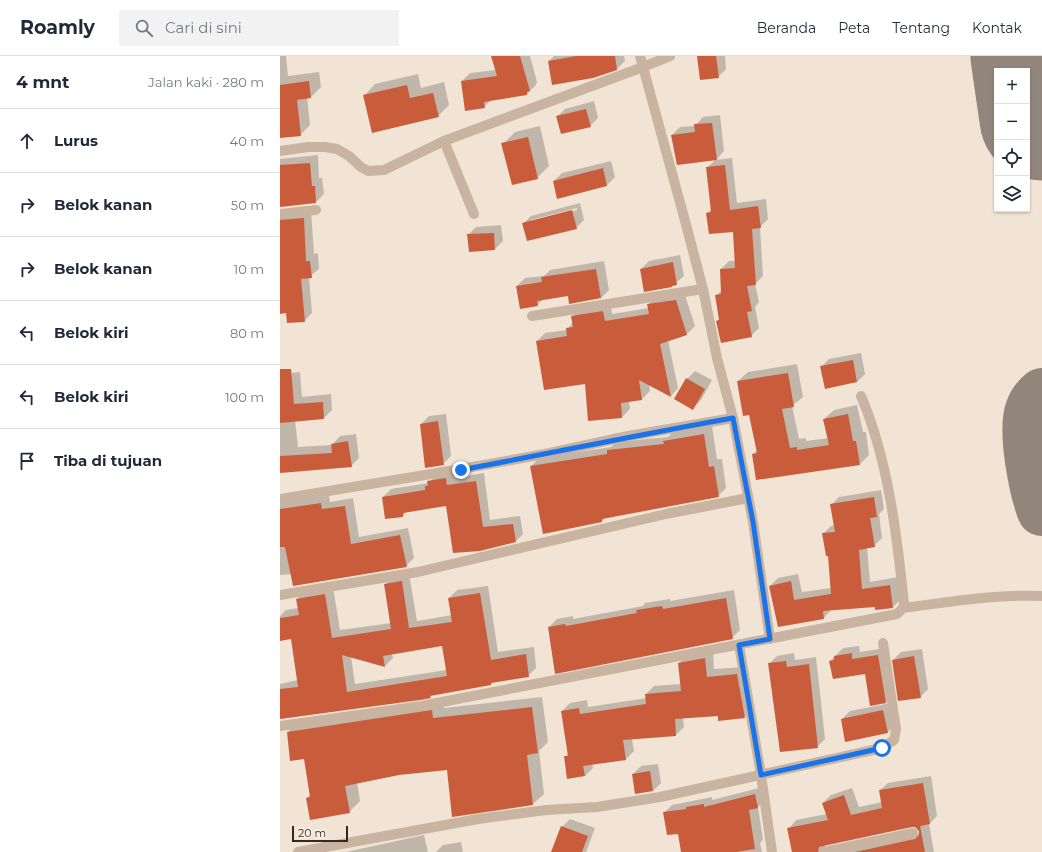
<!DOCTYPE html>
<html lang="id">
<meta charset="utf-8">
<style>
body{margin:0;font-family:Montserrat,sans-serif;background:#f2f2f3;color:#1f2937}
.controls{position:absolute;right:12px;top:12px;display:grid;overflow:hidden;border-radius:0px;box-shadow:0 1px 3px #0004}
.controls button{width:36px;height:36px;display:grid;place-items:center;padding:0;border:0;border-bottom:1px solid #e0e1e3;background:#fff;color:#1f2937;font:20px sans-serif}
.scale{position:absolute;left:12px;bottom:10px;width:56px;box-sizing:border-box;padding-left:4px;border:2px solid #332924;border-top:0;font-size:11px;line-height:14px;white-space:nowrap;color:#332924;-webkit-text-stroke:3px #f9eee1;paint-order:stroke}
.stop{position:absolute;width:12px;height:12px;margin:-9px;border:3px solid #1a73e8;border-radius:50%;background:#fff}
.stop.end{background:#1a73e8;border-color:#fff;box-shadow:0 1px 4px #0008}
.list{margin:0;padding:0;list-style:none}
h2{display:flex;justify-content:space-between;align-items:center;height:52px;margin:0;padding:0 16px;font-size:17px}
h2 small{font-size:13px;font-weight:400;color:#747a83}
.list li{display:grid;grid-template-columns:26px 1fr auto;gap:12px;align-items:center;box-sizing:border-box;height:64px;padding:0 16px;border-top:1px solid #e0e1e3}
.list b{display:block;font-size:15px;white-space:nowrap}
.list em{font-size:13px;font-style:normal;color:#747a83}
.icon{flex:none;width:22px;height:22px;fill:none;stroke:currentColor;stroke-width:2;stroke-linecap:round;stroke-linejoin:round}
.map{position:relative;flex:none;width:762px;height:796px;overflow:hidden}
header{display:flex;align-items:center;gap:24px;box-sizing:border-box;height:56px;padding:0 20px;background:#fff;border-bottom:1px solid #e0e1e3}
header strong{font-size:19px}
nav{display:flex;gap:22px;margin-inline-start:auto;font-size:14px}
.search{width:280px;height:36px;background:#f2f2f3;display:flex;align-items:center;gap:10px;box-sizing:border-box;padding:0 14px;border-radius:0px;color:#747a83;font-size:15px}
main{display:flex}
aside{flex:1;background:#fff}
.map>svg:first-child{display:block}
</style>
<header>
<strong>Roamly</strong>
<div class="search"><svg class="icon" aria-label="search" viewBox="0 0 24 24"><circle cx="10" cy="10" r="6"/><path d="M15 15l6 6"/></svg>Cari di sini</div>
<nav><a>Beranda</a><a>Peta</a><a>Tentang</a><a>Kontak</a></nav>
</header>
<main>
<aside>
<h2>4 mnt<small>Jalan kaki · 280 m</small></h2>
<ul class="list">
<li><svg class="icon" aria-label="ahead" viewBox="0 0 24 24"><path d="M12 20V5M6 11l6-6 6 6"/></svg><div><b>Lurus</b></div><em>40 m</em></li>
<li><svg class="icon" aria-label="right" viewBox="0 0 24 24"><path d="M7 20v-9h11M14 6l5 5-5 5"/></svg><div><b>Belok kanan</b></div><em>50 m</em></li>
<li><svg class="icon" aria-label="right" viewBox="0 0 24 24"><path d="M7 20v-9h11M14 6l5 5-5 5"/></svg><div><b>Belok kanan</b></div><em>10 m</em></li>
<li><svg class="icon" aria-label="left" viewBox="0 0 24 24"><path d="M17 20v-9H6M10 6l-5 5 5 5"/></svg><div><b>Belok kiri</b></div><em>80 m</em></li>
<li><svg class="icon" aria-label="left" viewBox="0 0 24 24"><path d="M17 20v-9H6M10 6l-5 5 5 5"/></svg><div><b>Belok kiri</b></div><em>100 m</em></li>
<li><svg class="icon" aria-label="arrive" viewBox="0 0 24 24"><path d="M6 21V4h12l-3 4 3 4H6"/></svg><div><b>Tiba di tujuan</b></div></li>
</ul>
</aside>
<div class="map">
<svg width="762" height="796" viewBox="0 0 762 796">
<rect width="100%" height="100%" fill="#f1e4d5"/>
<!-- shadow -->
<g fill="#0003" fill-rule="evenodd">
<path d="M0 0H6L8 20 39 16 41 31 31 41H27L30 69 20 79 0 81Z"/>
<path d="M212 0H250L257 26 255 30 247 38 212 43 204 51 182 25 190 17 216 14Z"/>
<path d="M274 0H344L345 5 337 13 269 5Z"/>
<path d="M418 0H445L446 13 438 21Z"/>
<path d="M138 18 141 32 164 26 169 49 158 60 84 40 95 28Z"/>
<path d="M314 45 318 62 310 70 277 61 285 53Z"/>
<path d="M440 59 444 95 436 104 452 102 457 147 486 143 488 163 480 171 483 220 475 228 479 246 475 251 479 272 471 280 437 265 440 263 436 240 442 234 441 213 449 205H456L454 174 427 157 432 153 427 112 436 103 392 79 400 71 415 70 423 61Z"/>
<path d="M260 70 269 110 257 122 223 88 235 76Z"/>
<path d="M38 99 39 122H42L44 138 36 146 0 150V103Z"/>
<path d="M331 105 335 121 327 129 274 125 282 117Z"/>
<path d="M300 147 304 164 296 172 243 168 251 160ZM297 152V154L251 166V164Z"/>
<path d="M31 154 34 198 38 197 39 213 29 221 32 257 24 265 7 256 0 257V160Z"/>
<path d="M221 169 223 185 215 193 188 179 196 171Z"/>
<path d="M400 199 404 220 392 230 361 213 369 205Z"/>
<path d="M324 205 329 234 321 242 289 239 263 243 257 249 237 230 245 222 264 220 270 214Z"/>
<path d="M404 236 415 270 407 278 388 284 398 332 391 340 369 328 370 335 362 343 349 345 350 353 342 361 309 364 306 327 257 285 265 277 287 274 293 266 292 261 300 253 331 248 332 258 369 252 368 249 376 241Z"/>
<path d="M581 297 585 318 577 326 545 331 541 311 549 303Z"/>
<path d="M517 308 523 341 512 350 519 383 526 382V385L549 382 544 363 554 354 577 349 583 376H586L589 399 580 408 473 398 477 394 470 357 458 325 468 316Z"/>
<path d="M415 315 432 324 421 344 413 352 407 323Z"/>
<path d="M20 316 22 341 51 338 52 354 44 362 15 364 18 391 52 389 60 380 76 378 79 402 71 410 0 415V318Z"/>
<path d="M166 358 171 400 163 408 141 368 149 360Z"/>
<path d="M432 370 437 403H442L446 432 438 440 326 461 322 465 251 410 259 402 331 391 336 386 388 381 392 377Z"/>
<path d="M173 415 175 422 204 417 210 464 240 460 243 478 235 486 200 494 167 449 127 455 123 460 103 441 111 433 149 427 156 418Z"/>
<path d="M601 434 604 453 599 458 602 482 594 490 587 491 590 526 618 521 621 543 613 551 596 553V550L551 554 544 562 490 530 498 522 518 518 522 536 551 532 549 499 543 478 551 470 555 469 551 449 559 441Z"/>
<path d="M49 440 50 446 73 442 79 481 128 472 134 502 126 510 0 519V444Z"/>
<path d="M129 518 137 565 172 559 169 542 177 534 208 530 218 596 254 591 256 612 248 620 214 625 211 628 152 638 150 641 0 663V628L18 624 11 582 0 576V560L6 554 18 552 17 543 25 535 53 531 60 574 111 567 105 529 113 521ZM163 589 167 614 75 628 71 600 105 610 113 602 112 598Z"/>
<path d="M454 534 460 574 452 582 269 571 277 563 293 560V563L363 550 365 547 390 543V545Z"/>
<path d="M579 590 580 596 606 592 613 638 604 648 586 617 550 605 563 592Z"/>
<path d="M642 593 648 633 640 641 613 604 621 596Z"/>
<path d="M433 594 434 613 465 611 472 653 464 661 439 659 403 662 404 671 396 679 352 683 354 695 346 703 312 708 313 712 305 720 285 701 289 697 282 655 290 647 307 644 308 651 367 642 366 638 374 630 401 628 399 607 407 599Z"/>
<path d="M514 597 515 604 536 601 545 683 537 691 489 608 497 600Z"/>
<path d="M262 641 268 686 259 695 264 738 253 748 173 760 168 713 119 718 77 726 80 745 69 756 27 742 31 738 25 702 8 676 18 665 163 644 164 652Z"/>
<path d="M611 647 616 668 608 676 566 685 562 663 570 655Z"/>
<path d="M378 708 381 727 373 735 353 718 361 710Z"/>
<path d="M651 720 657 760 649 768 654 796H513L509 772 516 764 547 758 543 747 551 739 572 732 579 751 602 746 600 734 608 727ZM636 770 640 777 554 795H550L545 790V788Z"/>
<path d="M483 731 486 743 478 751 483 784 480 787 482 796H402L399 776 384 757 392 749 432 741V744Z"/>
<path d="M290 763 315 772 306 796H272L282 771Z"/>
<path d="M144 779 148 796H66Z"/>
<path d="M181 786 183 796H156L163 789Z"/>
</g>
<g fill="none" stroke-linecap="round" stroke-linejoin="round">
<!-- taxiway -->
<path stroke="#92867c" stroke-width="50" d="M762 337C757 341 752 348 750 354 742 375 754 435 762 455"/>
<!-- runway -->
<path stroke="#92867c" stroke-width="125" d="M753 0 762 62"/>
</g>
<!-- building -->
<g fill="#c95d3b" fill-rule="evenodd">
<path d="M211 0H240L250 35 247 36V39L204 46 205 52 185 55 181 25 217 20Z"/>
<path d="M296 0H335L337 14 313 22 272 29 268 5Z"/>
<path d="M417 0H436L439 22 420 24Z"/>
<path d="M29 25 31 42 17 44 21 80 0 82V29Z"/>
<path d="M127 29 130 42 153 37 159 61 92 77 83 39Z"/>
<path d="M306 53 311 71 281 78 276 60Z"/>
<path d="M432 67 437 104 397 109 391 79 415 76 414 68Z"/>
<path d="M248 81 258 123 232 129 221 87Z"/>
<path d="M30 107 32 130H35L36 147 0 151V109Z"/>
<path d="M445 109 450 154 478 150 481 172 472 173 476 229 467 230 472 255 467 256 472 281 441 287 436 265 439 264 435 239 441 238 440 213 455 212 453 176 429 178 426 157 431 156 426 111Z"/>
<path d="M323 112 327 130 277 143 273 125Z"/>
<path d="M292 154 297 173 247 185 242 167Z"/>
<path d="M24 162 26 205H30L32 222 21 223 25 266 7 267 6 257 0 258V164Z"/>
<path d="M214 177 215 194 189 196 187 178Z"/>
<path d="M393 206 397 229 392 230V231L364 236 360 213Z"/>
<path d="M316 213 321 242 289 248 288 240 257 245 258 250 240 253 236 230 262 226 261 221Z"/>
<path d="M396 244 407 279 380 288 391 341 359 324 362 344 341 347 342 362 308 365 305 328 264 334 256 285 287 280 286 272 293 271 291 260 323 255 325 265 369 258 367 248Z"/>
<path d="M573 304 577 326 545 333 540 310Z"/>
<path d="M0 313H11L14 348 43 346 44 363 0 367Z"/>
<path d="M508 317 514 351 502 353 510 392 517 391V394L549 389 543 363 568 358 573 385H576L580 409 476 424 472 398 477 397 469 359 463 360 457 325Z"/>
<path d="M406 322 425 333 413 354 394 343Z"/>
<path d="M158 365 164 409 145 412 140 368Z"/>
<path d="M424 378 429 411 434 410 439 441 322 463V466L263 478 250 410 327 398V394L384 388 383 385Z"/>
<path d="M68 385 72 411 0 417V400L52 397 51 388Z"/>
<path d="M166 422 167 429 196 425 203 471 233 468 236 486 200 495 173 497 166 450 123 457V461L105 463 102 441 145 434V430H148L147 425Z"/>
<path d="M594 441 597 461 590 462 595 491 579 494 582 533 610 529 613 552 595 554V551L543 555 544 563 498 571 489 530 511 525 514 544 551 538 548 500H546L542 477 555 476 550 448Z"/>
<path d="M41 447 42 453 65 450 71 488 120 479 127 511 13 530 5 491H0V453Z"/>
<path d="M122 525 129 572 172 566 168 542 200 537 211 604 246 598 249 621 211 627V629L150 640 151 642 140 644 0 663V633L18 631 11 583 0 585V562L19 559 16 543 45 538 52 582 111 573 104 528ZM162 590 167 620 67 636 62 599 105 611 103 600Z"/>
<path d="M446 542 453 583 275 618 268 571 285 568 286 570 357 557 356 554 382 550 383 553Z"/>
<path d="M572 597V603L598 599 606 647 590 650 585 618 553 623 549 605 554 604V600Z"/>
<path d="M634 600 641 642 618 645 612 604Z"/>
<path d="M425 602 427 621 457 618 465 662 438 665V660L395 663 396 680 343 684 346 704 303 710 305 720 287 723 284 700H288L281 655 299 652 300 658 366 648 365 638 401 635 398 607Z"/>
<path d="M506 605 507 611 529 608 538 692 500 696 488 607Z"/>
<path d="M252 651 258 697 247 699 253 749 172 761 167 714 119 719 65 730 70 757 30 764 26 742 30 741 24 703 10 705 7 676 152 654 153 662Z"/>
<path d="M603 654 608 677 565 686 561 663Z"/>
<path d="M370 715 373 735 355 738 352 718Z"/>
<path d="M643 727 650 768 640 770 645 796H575L635 783 639 779V775L635 771H632L543 790 539 791 538 796H512L507 772 548 764 542 747 564 739 571 759 602 752 599 734Z"/>
<path d="M475 738 478 752 469 754 475 793 456 796H401L398 778 387 779 383 756 406 753V751L424 748V751Z"/>
<path d="M281 770 308 780 302 796H271Z"/>
</g>
<g fill="none" stroke-linecap="round" stroke-linejoin="round">
<!-- minor -->
<g stroke="#c9b3a1" stroke-width="10">
<path d="M390 0 363 11 404 161 423 233 437 302 453 362 473 466 490 583"/>
<path d="M164 85 194 158"/>
<path d="M0 95 28 91H45L57 93 69 100 81 111 88 115 104 114 164 85 363 11 360 0"/>
<path d="M0 158 36 154"/>
<path d="M252 260 423 233"/>
<path d="M0 443 181 413 265 398 348 380 453 362"/>
<path d="M0 539 138 516 386 458 468 442"/>
<path d="M623 552C670 546 715 538 762 540"/>
<path d="M459 589 481 719 492 796"/>
<path d="M0 670 141 650 617 558 623 552 624 548C617 479 608 403 581 340"/>
<path d="M18 796 198 763 266 754 317 751 380 741 602 692 614 684 616 673 603 587"/>
<path d="M544 796 633 777"/>
</g>
</g>
<g fill="none" stroke-linecap="round" stroke-linejoin="round">
<!-- route -->
<path stroke="#1a73e8" stroke-width="5" d="M181 414C272 397 362 378 453 362L473 466 490 583 459 589 481 719 602 692"/>
</g>
</svg>
<div class="controls">
<button>+</button>
<button>−</button>
<button><svg class="icon" aria-label="locate" viewBox="0 0 24 24"><circle cx="12" cy="12" r="6"/><path d="M12 2v4M12 18v4M2 12h4M18 12h4"/></svg></button>
<button><svg class="icon" aria-label="layers" viewBox="0 0 24 24"><path d="M12 4l9 5-9 5-9-5zM3 14l9 5 9-5"/></svg></button>
</div>
<div class="scale">20 m</div>
<div class="stop" style="left:602px;top:692px"></div>
<div class="stop end" style="left:181px;top:414px"></div>
</div>
</main>
